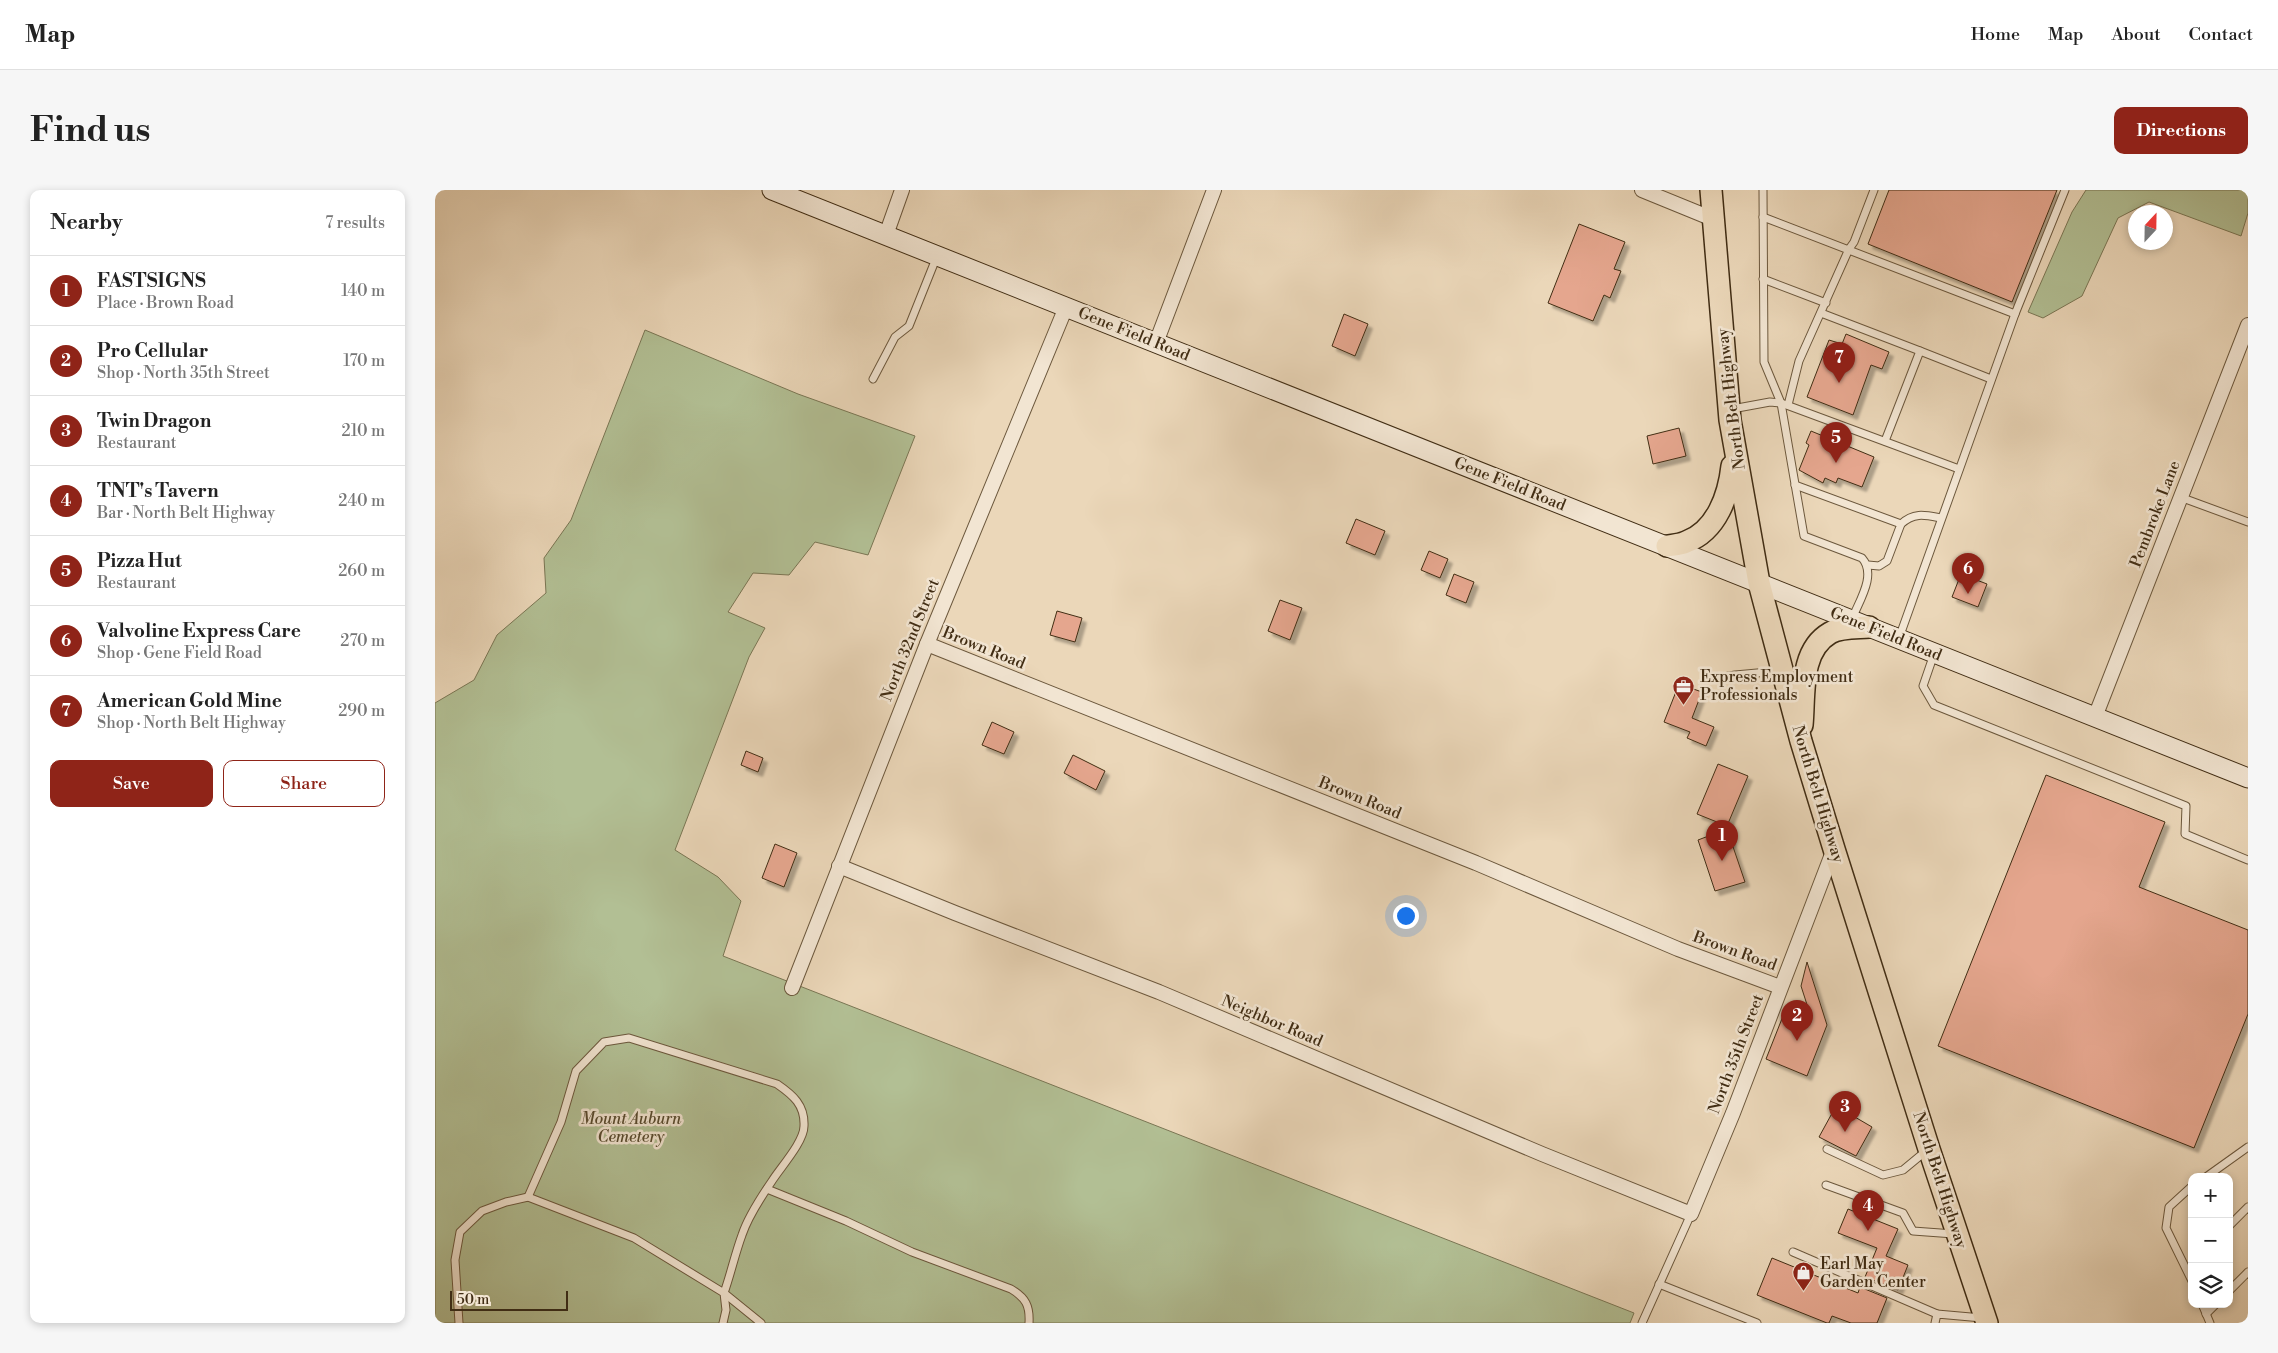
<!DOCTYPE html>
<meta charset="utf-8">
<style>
body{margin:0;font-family:"Libre Bodoni",serif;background:#f6f6f6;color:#222}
.controls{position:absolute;right:15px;bottom:15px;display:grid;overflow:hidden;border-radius:10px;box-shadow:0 2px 8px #0003}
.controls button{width:45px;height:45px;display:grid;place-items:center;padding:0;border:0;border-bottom:1px solid #e0e0e0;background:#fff;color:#222;font:25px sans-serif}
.compass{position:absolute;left:1693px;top:15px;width:45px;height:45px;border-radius:50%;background:#fff;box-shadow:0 2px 8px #0003;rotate:22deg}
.scale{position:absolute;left:15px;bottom:12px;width:118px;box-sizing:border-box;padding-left:5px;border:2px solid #412d14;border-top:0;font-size:14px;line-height:18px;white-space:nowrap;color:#412d14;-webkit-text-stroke:4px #f2e5d2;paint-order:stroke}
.you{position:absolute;left:970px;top:725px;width:18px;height:18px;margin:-12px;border:4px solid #fff;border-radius:50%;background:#1a73e8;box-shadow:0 0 0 8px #1a73e833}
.badge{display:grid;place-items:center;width:32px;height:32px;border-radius:50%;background:#8f2418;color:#fff;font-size:16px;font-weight:700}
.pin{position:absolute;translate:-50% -41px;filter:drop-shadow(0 1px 2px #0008)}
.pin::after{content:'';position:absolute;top:26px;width:18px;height:15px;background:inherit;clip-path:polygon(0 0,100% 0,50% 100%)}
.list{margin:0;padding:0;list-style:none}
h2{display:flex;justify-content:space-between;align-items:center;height:65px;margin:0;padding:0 20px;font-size:21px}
h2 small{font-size:16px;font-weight:400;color:#767676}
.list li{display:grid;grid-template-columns:32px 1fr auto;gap:15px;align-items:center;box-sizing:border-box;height:70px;padding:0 20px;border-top:1px solid #e0e0e0}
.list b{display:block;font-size:19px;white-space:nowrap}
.list p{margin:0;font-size:16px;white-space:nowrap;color:#767676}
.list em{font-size:16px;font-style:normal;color:#767676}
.actions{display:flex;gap:10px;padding:15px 20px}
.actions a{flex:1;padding:11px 0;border:1px solid #8f2418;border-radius:10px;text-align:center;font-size:18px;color:#8f2418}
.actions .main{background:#8f2418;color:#fff}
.icon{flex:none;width:28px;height:28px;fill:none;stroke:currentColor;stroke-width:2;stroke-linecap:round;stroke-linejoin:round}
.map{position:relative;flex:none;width:1813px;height:1133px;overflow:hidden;border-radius:10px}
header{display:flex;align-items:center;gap:30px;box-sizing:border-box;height:70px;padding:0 25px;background:#fff;border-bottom:1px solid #e0e0e0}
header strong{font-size:24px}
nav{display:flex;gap:28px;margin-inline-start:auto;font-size:18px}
.intro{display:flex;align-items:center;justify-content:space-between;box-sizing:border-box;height:120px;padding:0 30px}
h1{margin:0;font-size:35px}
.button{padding:12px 22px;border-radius:10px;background:#8f2418;color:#fff;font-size:18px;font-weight:700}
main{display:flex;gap:30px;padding:0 30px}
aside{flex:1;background:#fff;border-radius:10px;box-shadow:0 2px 8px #0003}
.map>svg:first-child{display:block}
</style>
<header>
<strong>Map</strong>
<nav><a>Home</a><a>Map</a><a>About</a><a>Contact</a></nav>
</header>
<div class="intro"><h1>Find us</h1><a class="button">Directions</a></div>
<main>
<aside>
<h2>Nearby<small>7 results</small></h2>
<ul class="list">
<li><span class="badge">1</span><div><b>FASTSIGNS</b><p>Place · Brown Road</p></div><em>140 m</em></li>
<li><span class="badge">2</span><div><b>Pro Cellular</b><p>Shop · North 35th Street</p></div><em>170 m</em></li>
<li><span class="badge">3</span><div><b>Twin Dragon</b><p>Restaurant</p></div><em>210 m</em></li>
<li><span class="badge">4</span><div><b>TNT's Tavern</b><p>Bar · North Belt Highway</p></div><em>240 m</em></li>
<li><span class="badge">5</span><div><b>Pizza Hut</b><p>Restaurant</p></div><em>260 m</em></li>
<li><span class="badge">6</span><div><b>Valvoline Express Care</b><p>Shop · Gene Field Road</p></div><em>270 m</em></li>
<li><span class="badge">7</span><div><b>American Gold Mine</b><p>Shop · North Belt Highway</p></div><em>290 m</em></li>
</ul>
<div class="actions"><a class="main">Save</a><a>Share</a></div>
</aside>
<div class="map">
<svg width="1813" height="1133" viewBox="0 0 1813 1133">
<defs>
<filter id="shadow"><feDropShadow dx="4.5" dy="4.5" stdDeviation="1" flood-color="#0004"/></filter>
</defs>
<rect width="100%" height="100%" fill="#ebd7b9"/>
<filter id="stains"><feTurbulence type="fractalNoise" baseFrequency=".004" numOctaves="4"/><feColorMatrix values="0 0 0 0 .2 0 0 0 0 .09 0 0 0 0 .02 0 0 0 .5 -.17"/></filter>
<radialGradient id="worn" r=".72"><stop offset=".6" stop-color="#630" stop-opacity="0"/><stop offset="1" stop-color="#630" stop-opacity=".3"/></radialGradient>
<!-- green -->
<g fill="#b2bf94" stroke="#7a7654">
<path d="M1651 0H1813V23L1806 46 1714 12 1683 28 1647 106 1608 128 1593 122 1637 22Z"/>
<path d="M210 140 363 204 480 246 433 365 380 352 354 385 318 383 293 422 330 438 314 467 240 660 283 687 306 711 288 766 1199 1123 1195 1133H0V513L39 490 62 445 111 403 109 368 136 330Z"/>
</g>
<!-- building -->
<g fill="#e5a68e" stroke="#412d14" filter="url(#shadow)">
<path d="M1454 0H1622L1577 112 1433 54Z"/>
<path d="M1144 34 1190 52 1179 79 1186 81 1175 108 1169 105 1158 131 1113 113Z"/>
<path d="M909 124 933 134 920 166 897 156Z"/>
<path d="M1411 144 1454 162 1447 179 1436 175 1418 225 1372 207 1394 150 1407 154Z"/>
<path d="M1244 238 1251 266 1218 274 1212 246Z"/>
<path d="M1376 241 1439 267 1427 297 1403 288 1401 293 1390 288 1388 293 1364 280 1374 255 1371 253Z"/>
<path d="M921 329 950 341 940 365 911 353Z"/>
<path d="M994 361 1013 369 1005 388 986 380Z"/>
<path d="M1019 384 1039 392 1031 413 1011 405Z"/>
<path d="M1526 384 1552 394 1543 417 1517 407Z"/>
<path d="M845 410 867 418 855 450 833 441Z"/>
<path d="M622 421 647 428 640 452 615 445Z"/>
<path d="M1244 494 1267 502 1257 528 1279 537 1271 556 1252 548 1255 542 1229 532Z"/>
<path d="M557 532 579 542 569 564 547 555Z"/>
<path d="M311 561 328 568 323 582 306 575Z"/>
<path d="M638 565 670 581 661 600 629 583Z"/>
<path d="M1283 574 1313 586 1292 636 1262 624Z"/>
<path d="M1611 585 1730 632 1704 697 1813 740V824L1759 958 1503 856Z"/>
<path d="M1292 639 1310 692 1280 701 1263 650Z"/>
<path d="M340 654 362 663 349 697 327 688Z"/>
<path d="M1372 772 1392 835 1372 886 1331 869 1352 816 1375 824 1366 796Z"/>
<path d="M1401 916 1437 937 1421 966 1384 947Z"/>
<path d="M1413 1019 1463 1039 1451 1066 1473 1075 1463 1100 1430 1087 1442 1058 1403 1043Z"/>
<path d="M1337 1068 1423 1103 1425 1097 1452 1108 1442 1133H1416L1397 1126 1394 1133H1392L1322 1105Z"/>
</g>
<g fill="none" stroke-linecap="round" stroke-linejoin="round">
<defs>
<g id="lane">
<path d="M1328 0 1329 172 1346 213 1369 346 1427 368C1442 385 1424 411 1417 429"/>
<path d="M1328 27 1580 124"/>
<path d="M1328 89 1391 113"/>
<path d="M1386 123 1485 161 1450 251"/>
<path d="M1485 161 1556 189"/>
<path d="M438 189 460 147 474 136 502 66"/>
<path d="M1353 215 1364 171 1414 59 1419 52 1439 0"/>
<path d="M1297 219 1335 212 1346 213 1524 279"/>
<path d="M1360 295 1466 334 1452 371 1444 376 1433 375"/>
<path d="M1745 307 1813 332"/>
<path d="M1466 334C1479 322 1490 325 1506 328"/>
<path d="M1464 448 1580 124 1630 0"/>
<path d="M1499 464 1488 496 1499 515 1751 616 1750 644 1813 670"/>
<path d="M1278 489 1300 485 1344 481"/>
<path d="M1392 959 1448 985 1468 980 1491 961"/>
<path d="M1771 987 1813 957"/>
<path d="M1391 995 1468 1023 1478 1041 1519 1044"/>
<path d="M1757 996 1734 1017 1731 1038 1757 1091"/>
<path d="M332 999 411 1031 477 1062 576 1099C591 1108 595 1116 594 1133"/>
<path d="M93 1007 126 932 141 881 169 852 194 848 342 894C358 905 370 915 369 936 369 952 345 978 337 991 326 1007 313 1027 307 1045 300 1064 296 1083 289 1103L326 1133"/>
<path d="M1794 1036 1813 1017"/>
<path d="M1358 1062 1502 1124"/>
<path d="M1224 1094 1322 1133"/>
<path d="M1794 1101 1813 1082"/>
<path d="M1767 1114 1775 1133"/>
<path d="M1771 1124 1781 1114"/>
<path d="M24 1133 20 1070 25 1042 47 1021 71 1012 93 1007 199 1048 289 1103 291 1120 288 1133"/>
<path d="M1207 1133 1256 1024"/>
<path d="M1500 1133 1502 1124 1547 1128"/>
</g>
<g id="street">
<path d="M1207 0 1278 29"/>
<path d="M451 45 467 0"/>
<path d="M721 153 779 0"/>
<path d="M492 454 1041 673 1243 759 1345 797"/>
<path d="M1660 527 1813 135"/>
<path d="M404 676 520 723 724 802 1107 964 1256 1024 1298 923 1399 659"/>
<path d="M357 798 492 454 631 117"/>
</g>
<path id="secondary" d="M337 0 1813 588"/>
<g id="primary">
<path d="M1276 0 1295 230 1324 393 1366 551 1399 659 1494 959 1552 1133"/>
<path d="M1232 356C1238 355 1245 355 1251 352 1282 341 1294 304 1297 276"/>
<path d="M1367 535C1370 505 1364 461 1395 443 1405 437 1422 438 1434 437"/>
</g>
</defs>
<!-- lane casing -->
<use href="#lane" stroke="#6c583d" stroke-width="9"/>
<!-- street casing -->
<use href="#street" stroke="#6c583d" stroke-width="16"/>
<!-- secondary casing -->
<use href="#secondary" stroke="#412d14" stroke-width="21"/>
<!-- primary casing -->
<use href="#primary" stroke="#412d14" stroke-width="24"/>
<!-- lane -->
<use href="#lane" stroke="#f2e5d2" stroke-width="7"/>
<!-- street -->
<use href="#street" stroke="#f2e5d2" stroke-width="14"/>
<!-- secondary -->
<use href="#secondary" stroke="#f2e5d2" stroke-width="19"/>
<!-- primary -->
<use href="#primary" stroke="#ebd7b9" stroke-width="21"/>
</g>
<!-- icons -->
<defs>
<symbol id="office-pin" viewBox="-11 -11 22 30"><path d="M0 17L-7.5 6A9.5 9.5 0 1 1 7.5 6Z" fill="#8f2418" stroke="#f2e5d2"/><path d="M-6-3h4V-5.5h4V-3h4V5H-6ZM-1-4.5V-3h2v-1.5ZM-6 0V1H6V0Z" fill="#fff"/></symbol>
<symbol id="shop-pin" viewBox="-11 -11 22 30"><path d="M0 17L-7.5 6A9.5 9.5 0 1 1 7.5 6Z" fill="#8f2418" stroke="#f2e5d2"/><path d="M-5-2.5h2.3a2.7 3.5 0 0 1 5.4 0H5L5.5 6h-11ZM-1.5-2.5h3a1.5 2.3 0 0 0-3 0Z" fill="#fff"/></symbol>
</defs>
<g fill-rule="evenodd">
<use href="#office-pin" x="1236" y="484" width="25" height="34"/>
<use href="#shop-pin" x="1356" y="1070" width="25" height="34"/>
</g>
<g text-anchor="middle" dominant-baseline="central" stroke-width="5" stroke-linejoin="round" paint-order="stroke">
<!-- street labels -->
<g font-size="16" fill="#412d14" stroke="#f2e5d2">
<text transform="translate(699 144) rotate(22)">Gene Field Road</text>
<text transform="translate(1296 209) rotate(-97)">North Belt Highway</text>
<text transform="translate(1075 294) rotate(22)">Gene Field Road</text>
<text transform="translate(1720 324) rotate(-69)">Pembroke Lane</text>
<text transform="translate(1451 444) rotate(22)">Gene Field Road</text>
<text transform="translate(475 450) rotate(-68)">North 32nd Street</text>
<text transform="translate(549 458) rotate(22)">Brown Road</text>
<text transform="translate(1383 604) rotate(73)">North Belt Highway</text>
<text transform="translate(925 608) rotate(22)">Brown Road</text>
<text transform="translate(1300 761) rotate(20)">Brown Road</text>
<text transform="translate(837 831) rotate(23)">Neighbor Road</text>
<text transform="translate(1301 864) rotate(-69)">North 35th Street</text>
<text transform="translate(1505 990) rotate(72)">North Belt Highway</text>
</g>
<!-- poi labels -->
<g font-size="16" fill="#412d14" stroke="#f2e5d2" text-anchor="start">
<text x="1265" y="487">Express Employment<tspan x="1265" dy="18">Professionals</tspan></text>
<text x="1385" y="1074">Earl May<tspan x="1385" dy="18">Garden Center</tspan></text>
</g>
<!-- park labels -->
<g font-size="16" font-style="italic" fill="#584a2e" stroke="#f2e5d2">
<text x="196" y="929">Mount Auburn<tspan x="196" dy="18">Cemetery</tspan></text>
</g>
</g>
<rect width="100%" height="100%" filter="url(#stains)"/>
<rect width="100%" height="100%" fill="url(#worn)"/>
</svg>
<div class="controls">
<button>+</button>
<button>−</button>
<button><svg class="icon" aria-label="layers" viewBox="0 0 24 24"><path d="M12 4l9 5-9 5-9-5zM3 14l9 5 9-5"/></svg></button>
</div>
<svg class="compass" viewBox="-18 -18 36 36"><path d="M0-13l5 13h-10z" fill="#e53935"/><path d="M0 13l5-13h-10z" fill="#767676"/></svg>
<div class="scale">50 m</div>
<div class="you"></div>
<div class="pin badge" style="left:1287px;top:671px">1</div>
<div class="pin badge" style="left:1362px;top:851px">2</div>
<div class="pin badge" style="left:1410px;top:942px">3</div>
<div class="pin badge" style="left:1433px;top:1041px">4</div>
<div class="pin badge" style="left:1401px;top:273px">5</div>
<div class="pin badge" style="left:1533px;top:404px">6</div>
<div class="pin badge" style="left:1404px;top:193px">7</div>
</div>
</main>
